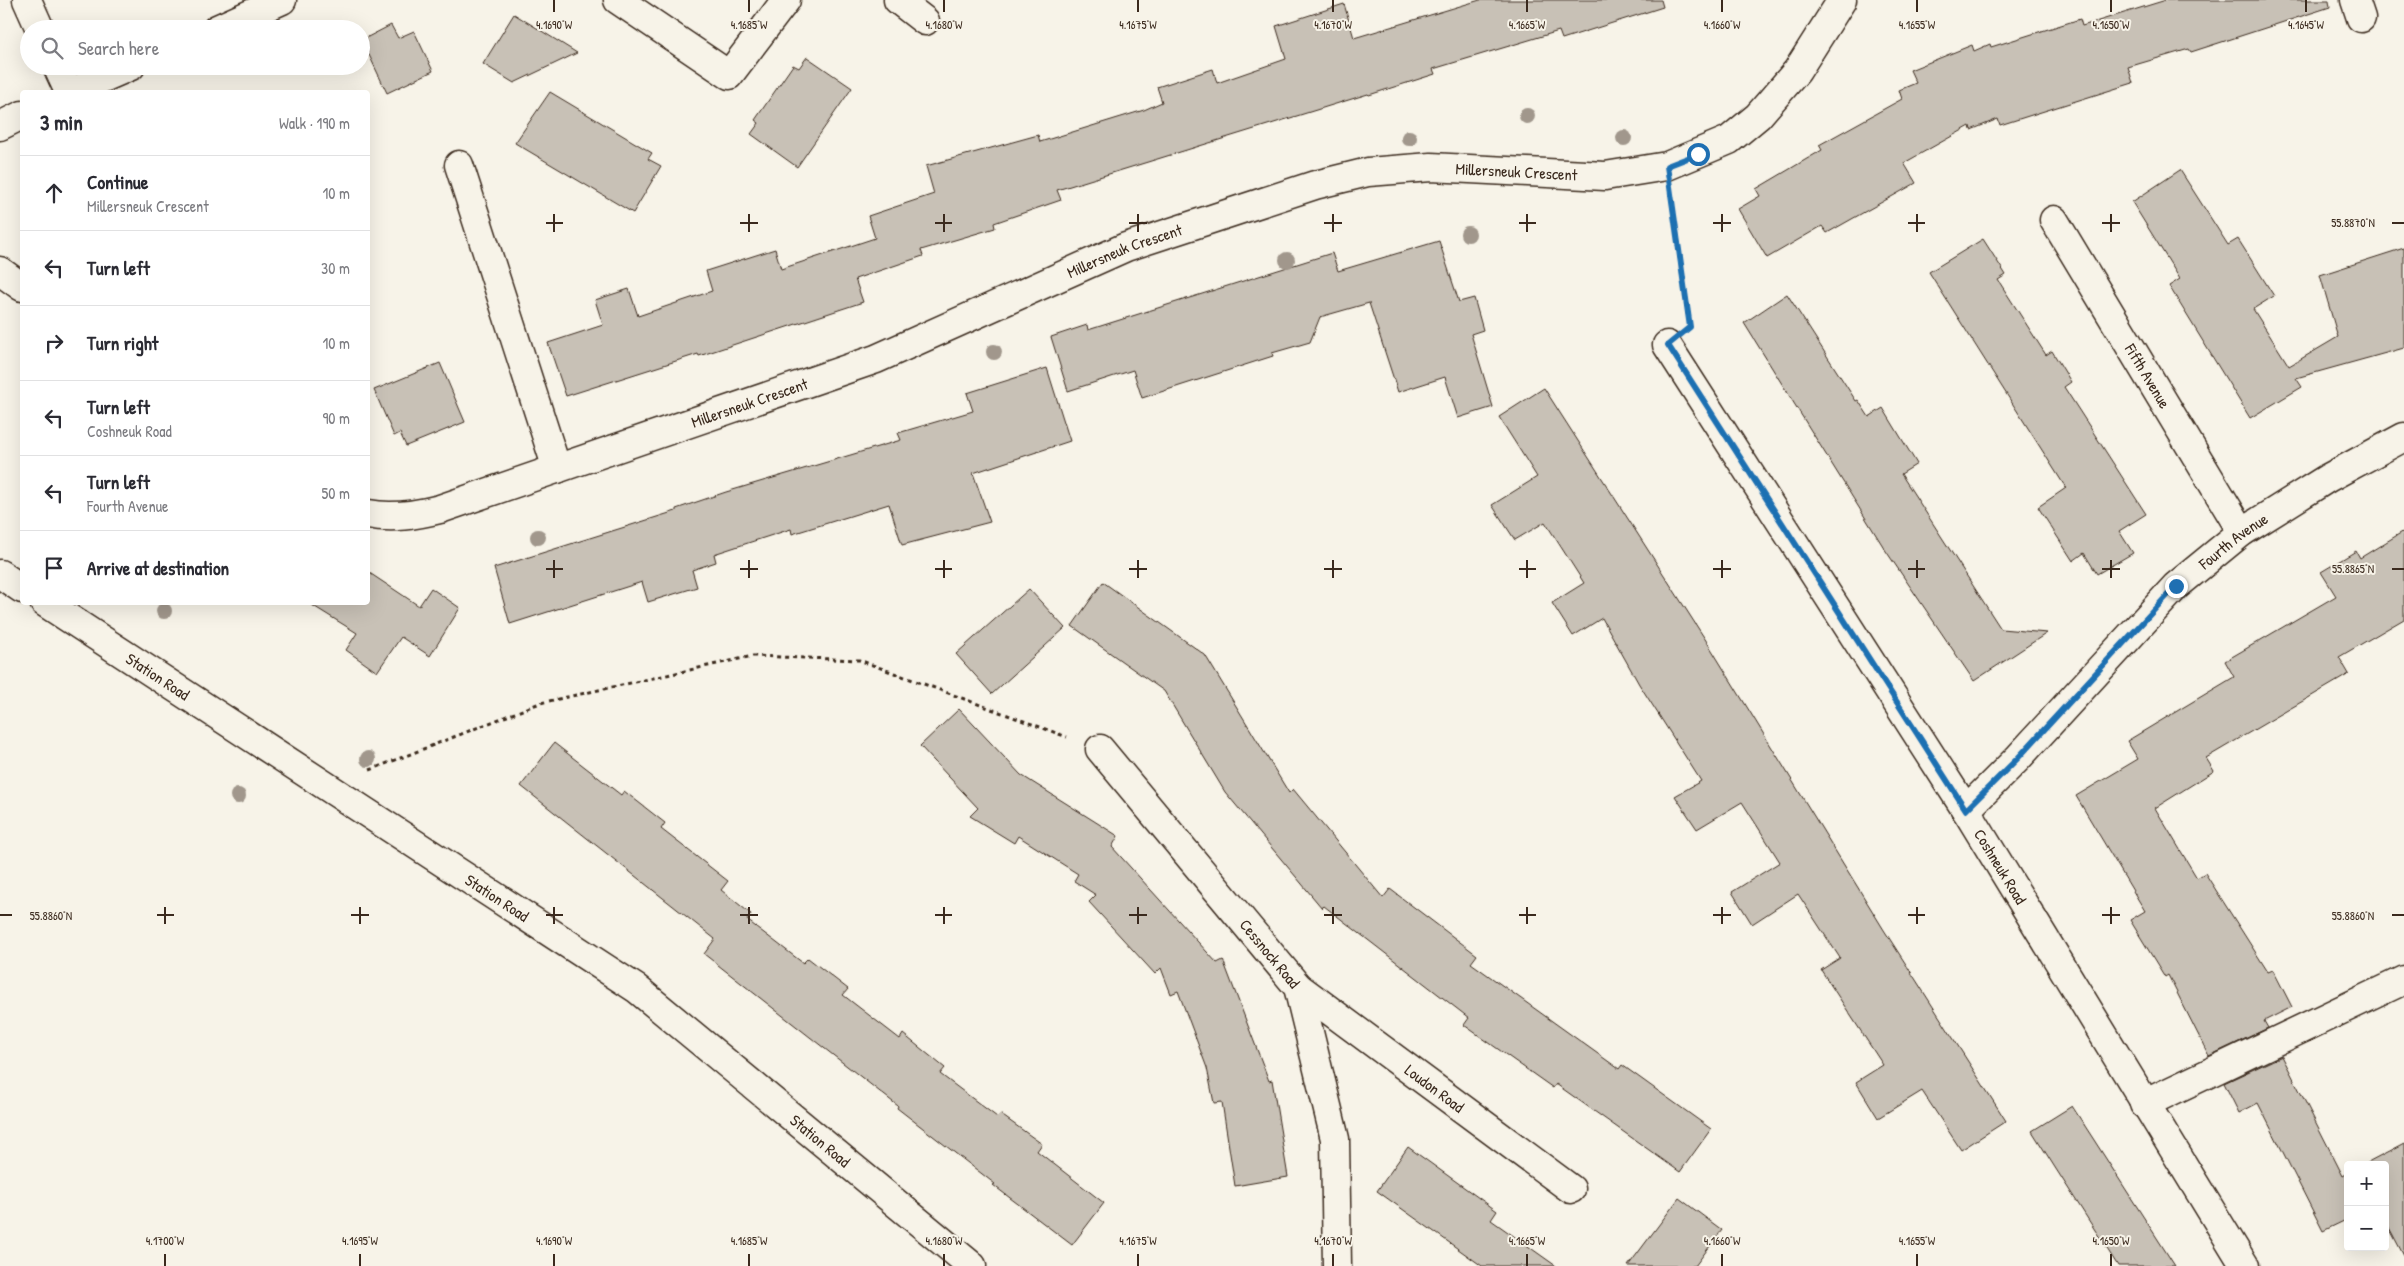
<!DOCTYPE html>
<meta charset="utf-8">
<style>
body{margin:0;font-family:"Patrick Hand",sans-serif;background:#f7f7f7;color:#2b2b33}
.controls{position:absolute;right:15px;bottom:15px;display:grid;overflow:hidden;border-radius:5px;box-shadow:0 5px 20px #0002}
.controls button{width:45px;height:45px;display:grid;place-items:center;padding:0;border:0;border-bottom:1px solid #e1e1e2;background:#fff;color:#2b2b33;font:25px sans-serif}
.stop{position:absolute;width:15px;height:15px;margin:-11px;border:4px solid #1f6fb2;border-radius:50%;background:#fff}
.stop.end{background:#1f6fb2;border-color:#fff;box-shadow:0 1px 5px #0008}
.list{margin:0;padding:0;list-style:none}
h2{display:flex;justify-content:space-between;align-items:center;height:65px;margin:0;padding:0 20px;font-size:21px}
h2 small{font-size:16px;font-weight:400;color:#7c7c81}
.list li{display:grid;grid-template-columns:32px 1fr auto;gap:15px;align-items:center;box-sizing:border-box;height:75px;padding:0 20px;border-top:1px solid #e1e1e2}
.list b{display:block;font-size:19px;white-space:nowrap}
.list p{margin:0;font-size:16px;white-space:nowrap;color:#7c7c81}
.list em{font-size:16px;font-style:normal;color:#7c7c81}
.icon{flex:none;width:28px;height:28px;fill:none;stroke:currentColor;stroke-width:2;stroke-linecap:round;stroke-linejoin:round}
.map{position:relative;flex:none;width:2404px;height:1266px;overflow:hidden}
.search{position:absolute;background:#fff;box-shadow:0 5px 20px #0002;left:20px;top:20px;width:350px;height:55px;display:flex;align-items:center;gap:12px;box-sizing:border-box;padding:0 18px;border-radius:28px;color:#7c7c81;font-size:19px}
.panel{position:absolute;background:#fff;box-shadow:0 5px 20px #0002;left:20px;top:90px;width:350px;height:515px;border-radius:5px}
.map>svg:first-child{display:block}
</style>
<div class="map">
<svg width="2404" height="1266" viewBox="0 0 2404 1266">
<rect width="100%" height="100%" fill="#f7f3e8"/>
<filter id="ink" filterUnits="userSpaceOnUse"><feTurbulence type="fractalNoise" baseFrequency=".02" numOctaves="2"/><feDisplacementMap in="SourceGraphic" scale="10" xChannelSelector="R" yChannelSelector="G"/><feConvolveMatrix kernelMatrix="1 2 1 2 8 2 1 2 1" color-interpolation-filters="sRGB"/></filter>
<g filter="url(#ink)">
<!-- building -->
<g fill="#c8c1b6" stroke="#3b2a1e">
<path d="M1480 0H1661L1663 7 1562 39 1559 31 1433 69 1435 74 1369 95 1368 94 1057 190 1061 200 994 223 995 228 921 250 923 256 855 279 863 302 699 356 698 354 566 396 548 343 603 325 595 300 629 289 638 316 712 291 706 271 775 249 781 269 875 238 868 216 934 194 926 166 1038 135 1040 142 1144 110 1162 102 1157 87 1213 69 1217 83 1286 59 1276 26 1344 4 1354 38Z"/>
<path d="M2166 0H2329L2330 7 2191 52 2189 49 2128 67 2133 83 2000 125 1998 119 1971 130 1970 126 1904 163 1916 183 1827 233 1822 226 1767 258 1738 209 1760 196 1756 189 1822 150 1819 145 1902 99 1899 90 1916 83 1910 70 1972 45 1974 51 1990 44 1991 47 2080 19 2082 26Z"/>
<path d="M514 14 540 30 577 53 514 83 483 64Z"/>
<path d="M391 25 398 38 414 31 433 71 387 93 362 40Z"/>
<path d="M807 57 852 88 797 167 751 134 759 123 755 120 793 65 799 68Z"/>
<path d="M550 92 652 153 648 159 661 166 633 213 515 143Z"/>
<path d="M2180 170 2228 245 2238 239 2274 296 2253 309 2289 366 2338 337 2320 275 2404 248V348L2296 378 2302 387 2250 418 2169 286 2180 279 2132 202Z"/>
<path d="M1983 239 2006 275 1998 280 2046 355 2052 351 2071 382 2064 387 2146 514 2119 531 2133 553 2097 574 2084 553 2073 561 2038 507 2066 488 1929 272Z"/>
<path d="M1439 241 1459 302 1474 298 1483 330 1471 334 1493 407 1458 418 1445 377 1398 392 1369 303 1320 317 1310 342 1272 353 1273 356 1142 398 1133 370 1068 391 1051 337 1087 325 1088 330 1332 253 1338 271Z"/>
<path d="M1787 294 1856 401 1858 400 1869 417 1883 408 1917 464 1901 474 2001 629 2047 633 1974 681 1886 551 1744 323Z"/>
<path d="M440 363 465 422 406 446 400 433 394 436 374 390Z"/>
<path d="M1047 368 1070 441 973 473 990 522 902 545 889 504 792 534 791 529 714 554 716 562 692 570 697 587 648 602 642 582 510 624 494 568 676 511V509L726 492 901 440 898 433 973 411 967 393Z"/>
<path d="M1544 388 1707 642 1884 930 2006 1121 1961 1150 1922 1091 1878 1118 1856 1082 1883 1065 1821 970 1840 958 1798 894 1752 924 1732 892 1780 862 1742 802 1697 829 1675 796 1701 781 1639 684 1602 618 1573 636 1552 603 1584 583 1545 522 1515 540 1492 505 1537 477 1499 417Z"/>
<path d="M2404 531V619L2339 657 2349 674 2206 758 2214 771 2155 808 2197 878 2205 873 2268 972 2273 970 2292 1007 2264 1021 2268 1028 2209 1056 2168 975 2165 977 2130 920 2145 911 2076 796 2138 759 2127 741 2234 677 2225 661 2336 596 2321 572 2356 551 2360 558Z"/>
<path d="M368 572 419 606 431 588 460 608 430 656 401 637 377 672 346 650 357 633 307 602H368Z"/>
<path d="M1103 582 1205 655 1289 793 1293 789 1383 898 1390 889 1477 955 1471 963 1619 1069 1622 1065 1711 1129 1680 1172 1556 1084 1553 1088 1464 1025 1469 1018 1324 906 1322 908 1225 792 1164 691 1072 626Z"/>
<path d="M1029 589 1065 628 992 694 956 654Z"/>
<path d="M959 709 1021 775 1118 836 1112 847 1217 963 1223 960 1269 1081 1272 1080 1288 1177 1235 1186 1222 1102 1214 1103 1207 1068 1178 991 1171 994 1161 968 1155 974 1089 902 1096 895 1074 881 1078 874 1018 836 1014 843 970 816 978 808 920 746Z"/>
<path d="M554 743 621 795 624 791 665 823 661 829 728 881 721 890 751 914 747 920 803 963 808 958 848 989 843 995 900 1039 903 1034 945 1068 940 1074 997 1117 1000 1114 1042 1144 1037 1151 1104 1203 1072 1245 993 1185 995 1184 897 1108 898 1106 704 954 715 939 521 786Z"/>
<path d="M2282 1056 2343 1176 2348 1173V1219L2323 1231 2258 1103 2239 1113 2224 1083Z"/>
<path d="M2072 1106 2094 1140 2175 1266H2118L2054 1166 2032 1131Z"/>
<path d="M2404 1144V1256L2385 1220V1165H2364Z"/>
<path d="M1408 1147 1497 1211 1491 1220 1556 1266H1482L1377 1191Z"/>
<path d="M1679 1198 1722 1230 1695 1266H1628Z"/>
</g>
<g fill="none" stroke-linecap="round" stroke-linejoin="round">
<defs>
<g id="minor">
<path d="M27 0 40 29"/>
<path d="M618 0 729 75 786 0"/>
<path d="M898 0 925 21"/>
<path d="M2355 0 2361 18"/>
<path d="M217 29 282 0"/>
<path d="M57 66 69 92"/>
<path d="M71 92 131 66"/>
<path d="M0 126 22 115"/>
<path d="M459 165 557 469"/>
<path id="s1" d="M2054 220 2242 532"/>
<path d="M0 271 22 287"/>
<path id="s2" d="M1667 345 1966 810 2245 1266"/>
<path id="s3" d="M368 514C392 519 416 515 440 509L876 359 1126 247 1315 185 1368 172 1431 167 1605 176 1667 166 1729 140 1758 116 1797 71 1842 0"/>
<path d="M0 574 22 589"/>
<path id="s4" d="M44 602 637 989 972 1266"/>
<path id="s5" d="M1100 749 1298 987 1335 1139 1337 1266"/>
<path id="s6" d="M1966 810 2018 758 2176 586 2242 532 2328 478 2404 437"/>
<path id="s7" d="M1298 987 1571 1189"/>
<path d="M2144 1104 2404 980"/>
</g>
</defs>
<!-- minor casing -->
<use href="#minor" stroke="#3b2a1e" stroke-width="31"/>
<!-- path -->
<g stroke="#3b2a1e" stroke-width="3" stroke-dasharray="4 4" stroke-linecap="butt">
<path d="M1672 200 1688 315"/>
<path d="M370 770 540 703 753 656 859 660 1067 737"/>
</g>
<!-- minor -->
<use href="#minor" stroke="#f7f3e8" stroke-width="28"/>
</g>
<!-- trees -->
<g fill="#a1978c">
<circle cx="1527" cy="116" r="8"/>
<circle cx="1409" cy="138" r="8"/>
<circle cx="1624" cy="138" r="8"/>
<circle cx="1468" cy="234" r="8"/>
<circle cx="1287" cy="260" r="8"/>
<circle cx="994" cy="352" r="8"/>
<circle cx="538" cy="537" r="8"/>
<circle cx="164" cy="611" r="8"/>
<circle cx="368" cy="759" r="8"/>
<circle cx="238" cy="796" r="8"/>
</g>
</g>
<g fill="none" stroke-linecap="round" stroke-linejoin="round" filter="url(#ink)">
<!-- route -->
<path stroke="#1f6fb2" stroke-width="6" d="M1698 154 1667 166 1690 327 1668 345 1966 810 2018 758 2176 586"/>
</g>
<!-- ticks -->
<path fill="none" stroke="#3b2a1e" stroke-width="2" d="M554 0V12M749 0V12M944 0V12M1138 0V12M1333 0V12M1527 0V12M1722 0V12M1917 0V12M2111 0V12M2306 0V12M554 214V232M749 214V232M944 214V232M1138 214V232M1333 214V232M1527 214V232M1722 214V232M1917 214V232M2111 214V232M546 223H563M740 223H758M935 223H952M1129 223H1147M1324 223H1342M1519 223H1536M1713 223H1731M1908 223H1925M2102 223H2120M2392 223H2404M554 560V578M749 560V578M944 560V578M1138 560V578M1333 560V578M1527 560V578M1722 560V578M1917 560V578M2111 560V578M546 569H563M740 569H758M935 569H952M1129 569H1147M1324 569H1342M1519 569H1536M1713 569H1731M1908 569H1925M2102 569H2120M2392 569H2404M165 907V924M360 907V924M554 907V924M749 907V924M944 907V924M1138 907V924M1333 907V924M1527 907V924M1722 907V924M1917 907V924M2111 907V924M0 915H12M157 915H174M351 915H369M546 915H563M740 915H758M935 915H952M1129 915H1147M1324 915H1342M1519 915H1536M1713 915H1731M1908 915H1925M2102 915H2120M2392 915H2404M165 1254V1266M360 1254V1266M554 1254V1266M749 1254V1266M944 1254V1266M1138 1254V1266M1333 1254V1266M1527 1254V1266M1722 1254V1266M1917 1254V1266M2111 1254V1266"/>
<g text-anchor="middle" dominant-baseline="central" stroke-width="4" stroke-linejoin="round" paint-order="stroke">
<!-- street labels -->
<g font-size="16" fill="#3b2a1e" stroke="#f7f3e8">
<text stroke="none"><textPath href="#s3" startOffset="1210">Millersneuk Crescent</textPath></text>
<text stroke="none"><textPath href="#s3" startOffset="805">Millersneuk Crescent</textPath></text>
<text stroke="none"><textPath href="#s1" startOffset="182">Fifth Avenue</textPath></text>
<text stroke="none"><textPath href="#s3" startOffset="400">Millersneuk Crescent</textPath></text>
<text stroke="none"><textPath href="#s6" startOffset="380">Fourth Avenue</textPath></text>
<text stroke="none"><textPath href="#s4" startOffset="136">Station Road</textPath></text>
<text stroke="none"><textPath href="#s2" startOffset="619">Coshneuk Road</textPath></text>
<text stroke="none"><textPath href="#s4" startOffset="541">Station Road</textPath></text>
<text stroke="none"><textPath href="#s5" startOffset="266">Cessnock Road</textPath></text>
<text stroke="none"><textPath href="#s7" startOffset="170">Loudon Road</textPath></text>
<text stroke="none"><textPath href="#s4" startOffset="946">Station Road</textPath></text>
</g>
</g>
<g font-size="12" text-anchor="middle" fill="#3b2a1e" stroke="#f7f3e8" stroke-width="4" stroke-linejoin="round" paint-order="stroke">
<text x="554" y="29">4.1690°W</text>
<text x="749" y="29">4.1685°W</text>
<text x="944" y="29">4.1680°W</text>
<text x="1138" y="29">4.1675°W</text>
<text x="1333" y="29">4.1670°W</text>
<text x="1527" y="29">4.1665°W</text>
<text x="1722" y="29">4.1660°W</text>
<text x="1917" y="29">4.1655°W</text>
<text x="2111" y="29">4.1650°W</text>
<text x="2306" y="29">4.1645°W</text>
<text x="2353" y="227">55.8870°N</text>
<text x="2353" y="573">55.8865°N</text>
<text x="51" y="920">55.8860°N</text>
<text x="2353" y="920">55.8860°N</text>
<text x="165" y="1245">4.1700°W</text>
<text x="360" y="1245">4.1695°W</text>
<text x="554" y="1245">4.1690°W</text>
<text x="749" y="1245">4.1685°W</text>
<text x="944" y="1245">4.1680°W</text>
<text x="1138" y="1245">4.1675°W</text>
<text x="1333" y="1245">4.1670°W</text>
<text x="1527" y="1245">4.1665°W</text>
<text x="1722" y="1245">4.1660°W</text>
<text x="1917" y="1245">4.1655°W</text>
<text x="2111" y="1245">4.1650°W</text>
</g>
</svg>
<div class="controls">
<button>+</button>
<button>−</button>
</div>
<div class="stop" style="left:1698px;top:154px"></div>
<div class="stop end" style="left:2176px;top:586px"></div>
<div class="search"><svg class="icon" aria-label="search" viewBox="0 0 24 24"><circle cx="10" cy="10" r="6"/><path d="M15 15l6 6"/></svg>Search here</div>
<section class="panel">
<h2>3 min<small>Walk · 190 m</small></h2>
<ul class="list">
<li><svg class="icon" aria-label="ahead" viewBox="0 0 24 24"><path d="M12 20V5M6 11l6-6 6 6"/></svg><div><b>Continue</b><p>Millersneuk Crescent</p></div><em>10 m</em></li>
<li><svg class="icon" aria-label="left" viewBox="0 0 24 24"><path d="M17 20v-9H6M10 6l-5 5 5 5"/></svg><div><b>Turn left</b></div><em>30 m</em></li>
<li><svg class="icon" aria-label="right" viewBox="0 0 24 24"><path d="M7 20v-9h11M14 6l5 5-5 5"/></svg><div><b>Turn right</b></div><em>10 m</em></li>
<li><svg class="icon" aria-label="left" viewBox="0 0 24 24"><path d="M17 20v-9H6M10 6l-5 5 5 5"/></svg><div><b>Turn left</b><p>Coshneuk Road</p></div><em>90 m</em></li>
<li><svg class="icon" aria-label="left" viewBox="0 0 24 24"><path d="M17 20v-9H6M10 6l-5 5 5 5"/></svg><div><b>Turn left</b><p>Fourth Avenue</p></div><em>50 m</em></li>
<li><svg class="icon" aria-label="arrive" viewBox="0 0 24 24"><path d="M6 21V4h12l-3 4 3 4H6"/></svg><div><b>Arrive at destination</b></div></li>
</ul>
</section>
</div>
